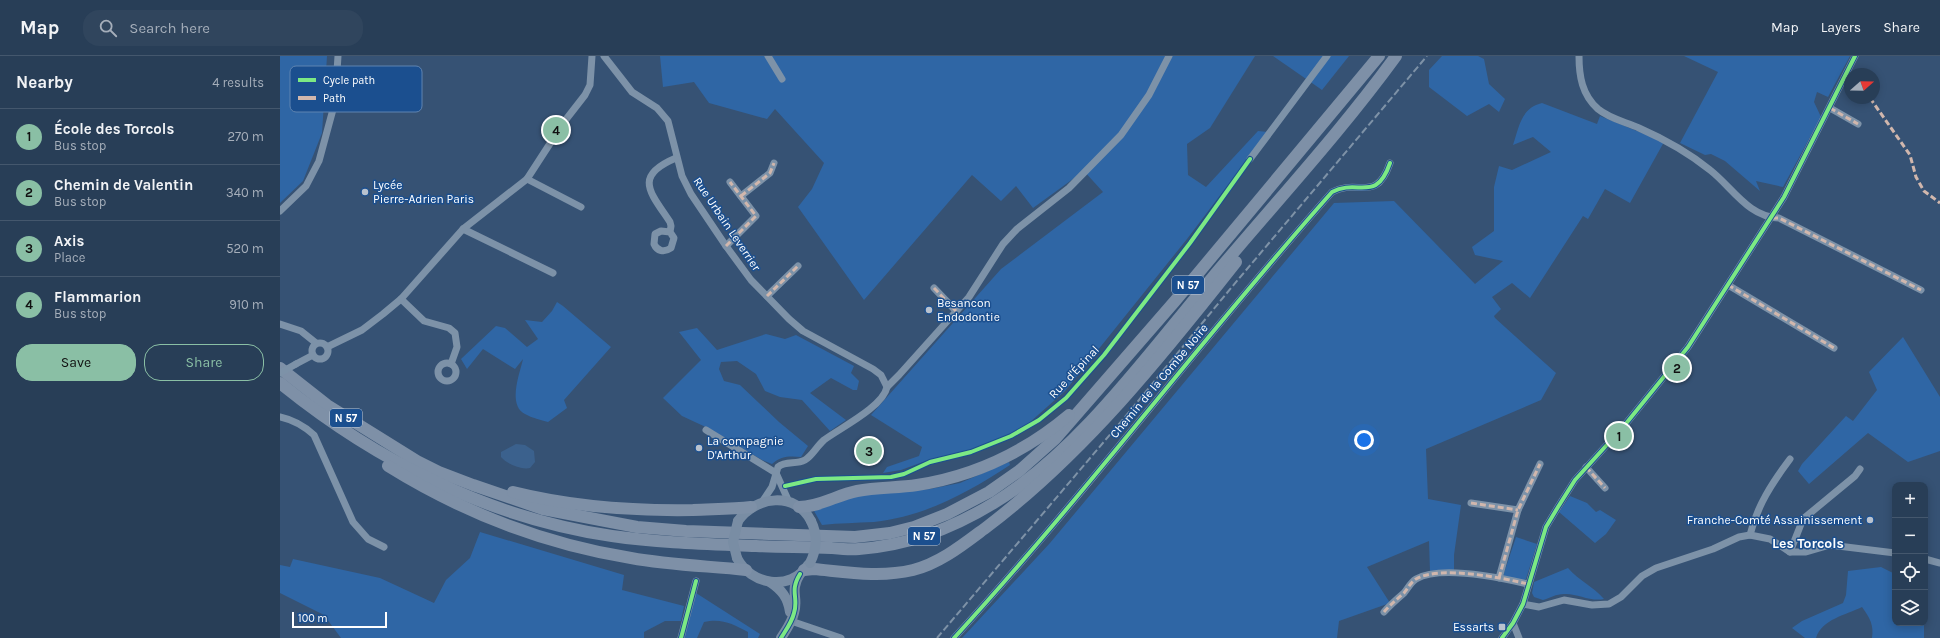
<!DOCTYPE html>
<meta charset="utf-8">
<style>
body{margin:0;font-family:Karla,sans-serif;background:#30455d;color:#f1f3f6}
.controls{position:absolute;right:12px;bottom:12px;display:grid;overflow:hidden;border-radius:8px;box-shadow:0 2px 10px #0003}
.controls button{width:36px;height:36px;display:grid;place-items:center;padding:0;border:0;border-bottom:1px solid #44576d;background:#283e57;color:#f1f3f6;font:20px sans-serif}
.compass{position:absolute;left:1564px;top:12px;width:36px;height:36px;border-radius:50%;background:#283e57;box-shadow:0 2px 10px #0003;rotate:70deg}
.scale{position:absolute;left:12px;bottom:10px;width:95px;box-sizing:border-box;padding-left:4px;border:2px solid #fff;border-top:0;font-size:11px;line-height:14px;white-space:nowrap;color:#fff;-webkit-text-stroke:3px #1b4f8f;paint-order:stroke}
.you{position:absolute;left:1084px;top:384px;width:14px;height:14px;margin:-10px;border:3px solid #fff;border-radius:50%;background:#1a73e8;box-shadow:0 0 0 6px #1a73e833}
.badge{display:grid;place-items:center;width:26px;height:26px;border-radius:50%;background:#8abfa5;color:#111;font-size:13px;font-weight:700}
.pin{position:absolute;translate:-50% -50%;border:2px solid #fff;box-shadow:0 1px 4px #0006}
.list{margin:0;padding:0;list-style:none}
h2{display:flex;justify-content:space-between;align-items:center;height:52px;margin:0;padding:0 16px;font-size:17px}
h2 small{font-size:13px;font-weight:400;color:#a5aeba}
.list li{display:grid;grid-template-columns:26px 1fr auto;gap:12px;align-items:center;box-sizing:border-box;height:56px;padding:0 16px;border-top:1px solid #44576d}
.list b{display:block;font-size:15px;white-space:nowrap}
.list p{margin:0;font-size:13px;white-space:nowrap;color:#a5aeba}
.list em{font-size:13px;font-style:normal;color:#a5aeba}
.actions{display:flex;gap:8px;padding:12px 16px}
.actions a{flex:1;padding:9px 0;border:1px solid #8abfa5;border-radius:16px;text-align:center;font-size:14px;color:#8abfa5}
.actions .main{background:#8abfa5;color:#111}
.icon{flex:none;width:22px;height:22px;fill:none;stroke:currentColor;stroke-width:2;stroke-linecap:round;stroke-linejoin:round}
.map{position:relative;flex:none;width:1660px;height:582px;overflow:hidden}
header{display:flex;align-items:center;gap:24px;box-sizing:border-box;height:56px;padding:0 20px;background:#283e57;border-bottom:1px solid #44576d}
header strong{font-size:19px}
nav{display:flex;gap:22px;margin-inline-start:auto;font-size:14px}
.search{width:280px;height:36px;background:#30455d;display:flex;align-items:center;gap:10px;box-sizing:border-box;padding:0 14px;border-radius:16px;color:#a5aeba;font-size:15px}
main{display:flex}
aside{flex:1;background:#283e57}
.map>svg:first-child{display:block}
</style>
<header>
<strong>Map</strong>
<div class="search"><svg class="icon" aria-label="search" viewBox="0 0 24 24"><circle cx="10" cy="10" r="6"/><path d="M15 15l6 6"/></svg>Search here</div>
<nav><a>Map</a><a>Layers</a><a>Share</a></nav>
</header>
<main>
<aside>
<h2>Nearby<small>4 results</small></h2>
<ul class="list">
<li><span class="badge">1</span><div><b>École des Torcols</b><p>Bus stop</p></div><em>270 m</em></li>
<li><span class="badge">2</span><div><b>Chemin de Valentin</b><p>Bus stop</p></div><em>340 m</em></li>
<li><span class="badge">3</span><div><b>Axis</b><p>Place</p></div><em>520 m</em></li>
<li><span class="badge">4</span><div><b>Flammarion</b><p>Bus stop</p></div><em>910 m</em></li>
</ul>
<div class="actions"><a class="main">Save</a><a>Share</a></div>
</aside>
<div class="map">
<svg width="1660" height="582" viewBox="0 0 1660 582">
<rect width="100%" height="100%" fill="#365274"/>
<!-- green -->
<g fill="#2f66a5">
<path d="M0 0H47L42 77 23 125 0 147Z"/>
<path d="M380 0H975L930 72 907 88 908 119 926 131 978 75 988 76 907 183 785 335 749 367 730 378 682 397 643 406 621 414 603 417 607 411 639 400 642 391 591 359 721 213 823 136 804 115 753 152 736 130 721 145 692 119 584 244 518 151 532 133 544 107 495 53 487 63 429 47 414 26 383 31Z"/>
<path d="M993 0H1069L1042 34Z"/>
<path d="M1162 0H1198L1204 3 1209 28 1225 43 1219 56 1209 48 1187 60 1149 31V14Z"/>
<path d="M1404 0H1570L1548 41 1537 36 1534 46 1541 61 1503 131 1476 125 1480 135 1445 105 1431 98 1425 99 1400 87 1438 16Z"/>
<path d="M1262 47 1317 68 1320 60 1384 86 1350 147 1325 133 1308 163 1303 160 1250 242 1232 227 1212 241 1221 253 1214 260 1215 262 1276 317 1261 344 1146 393 1148 443 1181 449 1174 499V514L1150 515 1149 485 1087 511 1110 547 1059 565 1057 582H682L770 487 1054 147 1114 145 1195 228 1223 205 1195 199 1192 191 1214 175V131L1219 110 1232 114 1271 96 1253 81 1233 89C1239 71 1241 52 1262 47Z"/>
<path d="M277 246 283 250 331 291 284 344 287 352 268 366C261 364 252 362 245 358 227 349 240 317 243 303L235 313 203 293 187 313 181 303 216 270 225 272 247 291 258 283 245 264 262 266 272 255Z"/>
<path d="M417 272 437 294 486 278 505 283 516 279 574 310 571 317 579 325 577 334H573L551 322 530 337 566 364 550 375 522 344 500 341 485 335 476 318 457 305 441 306 439 313 444 325 460 329 499 366 528 390 521 401C509 400 501 400 492 408L482 404 430 373 402 360 383 342 421 304 399 276Z"/>
<path d="M1623 281 1660 341V395L1628 406 1588 377 1529 428 1518 415 1522 408 1566 360 1573 365 1597 334 1589 316Z"/>
<path d="M729 406 730 409C687 437 646 460 594 466 576 467 559 467 542 469L534 455 572 440 650 433 680 427Z"/>
<path d="M1290 440 1307 447 1316 456 1320 454 1336 464 1326 478 1315 487 1279 456Z"/>
<path d="M200 476 344 519 342 534 404 550 401 565H385L364 576V582H61L44 559 0 537V509L10 511 13 503 100 522 154 547 166 524 190 502Z"/>
<path d="M1236 481 1257 488 1246 523 1242 525 1223 520Z"/>
<path d="M1601 511 1615 518V567H1644V582H1592C1594 569 1590 562 1582 551 1566 559 1542 563 1536 582H1525L1512 572 1522 565 1563 547 1566 539 1568 515Z"/>
<path d="M1288 512C1299 525 1313 530 1324 543 1310 546 1297 537 1284 538 1276 538 1270 542 1263 544L1254 541 1252 537 1254 526Z"/>
<path d="M416 537 480 578 478 582H468V576C453 568 442 562 424 566L417 582H404Z"/>
</g>
<!-- water -->
<path fill="#3b618d" d="M236 388 245 389 254 395 255 406 250 412C241 414 227 408 221 401V396Z"/>
<g fill="none" stroke-linecap="round" stroke-linejoin="round">
<!-- minor -->
<g stroke="#7d92a8" stroke-width="7">
<path d="M324 0 352 36 377 52 388 65 402 120 411 138 446 190 471 224 509 263 523 275 593 313 601 319 607 331C603 351 560 372 544 384 537 390 532 400 525 404 516 409 506 404 498 411L492 431 482 446"/>
<path d="M488 0 502 23"/>
<path d="M1299 0C1299 20 1302 39 1318 53 1330 63 1346 66 1359 72 1384 83 1409 97 1430 114 1452 131 1468 161 1499 162L1641 234"/>
<path d="M1550 52 1578 68"/>
<path d="M970 103 1047 0"/>
<path d="M247 123 301 151"/>
<path d="M461 140 490 117 494 107"/>
<path d="M0 155 26 130 39 105 55 46 58 0"/>
<path d="M183 173 273 217"/>
<path d="M390 176 381 175 375 178 374 188C377 195 384 197 391 192L394 182 390 176 391 170 390 166C370 136 353 120 396 102"/>
<path d="M446 190 476 160 450 126"/>
<path d="M1448 229 1554 292"/>
<path d="M654 232 676 255"/>
<path d="M487 240 518 210"/>
<path d="M121 243 144 265 169 272 175 277 177 291 171 308"/>
<path d="M0 268 21 275 36 287"/>
<circle cx="40" cy="295" r="8"/>
<path d="M47 291 82 274 103 258 121 243 183 173 247 123 284 66 305 39 310 29 312 0"/>
<circle cx="167" cy="316" r="9"/>
<path d="M16 308 33 299"/>
<path d="M607 331 619 319 689 241 723 188 737 173 789 132 841 79 869 39 889 0"/>
<path d="M0 361C14 364 24 370 34 379L73 466 88 483 104 491"/>
<path d="M426 374 496 417"/>
<path d="M1306 411 1325 432"/>
<path d="M496 417 509 446"/>
<path d="M1191 447 1238 454"/>
<path d="M1470 479C1477 450 1492 427 1510 403"/>
<path d="M1510 496 1523 463 1575 420 1580 413"/>
<path d="M1645 503 1660 507"/>
<path d="M1219 522 1238 454 1260 408"/>
<path d="M1243 548 1259 551 1284 544 1312 549 1329 548 1341 541 1362 520 1376 512 1433 493 1459 481 1470 479 1490 483 1510 496H1526L1550 489 1615 497"/>
<path d="M1104 556C1110 549 1117 543 1124 537 1128 532 1131 526 1136 523 1160 509 1222 522 1248 528"/>
<path d="M511 565 561 582"/>
<path d="M1233 567 1239 582"/>
<path d="M401 582 416 525"/>
<path d="M674 582C806 438 923 281 1052 136 1078 122 1096 148 1110 107"/>
<path d="M1222 582 1233 567 1243 548 1266 471 1278 451 1295 424 1344 370 1408 291 1504 141 1575 0"/>
</g>
<!-- secondary -->
<g stroke="#798da4" stroke-width="10">
<path d="M458 465C475 440 516 435 531 465"/>
<path d="M457 502C471 529 510 536 528 509"/>
<path d="M490 526C502 534 508 542 510 556"/>
<path d="M501 582C506 574 512 566 514 557 519 541 509 536 520 518"/>
</g>
<!-- trunk -->
<g stroke="#7e90a7" stroke-width="12">
<path d="M0 312 47 349 137 405 159 416 193 429 263 453 357 471 406 475 575 481 610 477 634 471 667 458 709 436 739 415 775 383 895 245 1099 0"/>
<path d="M0 327C96 405 209 462 332 480 380 487 428 488 476 490 501 491 526 491 551 492 561 493 570 494 579 493 627 490 673 472 714 447 799 395 868 298 932 222 994 148 1060 77 1116 0"/>
<path d="M108 410C182 456 265 488 351 502 389 509 428 510 466 514"/>
<path d="M233 436C293 451 352 455 413 454 432 453 452 453 471 451"/>
<path d="M519 451C539 451 557 439 577 435 597 431 617 432 637 429 695 420 745 396 789 359"/>
<path d="M524 514 534 513C566 516 600 522 633 514 661 507 685 487 708 470 805 396 881 301 956 206"/>
</g>
<!-- rail -->
<path stroke="#7e92a7" stroke-width="2" stroke-dasharray="7 3" stroke-linecap="butt" d="M657 582 845 361 951 232 1147 0"/>
<!-- minor-bridge -->
<path stroke="#7d92a8" stroke-width="7" d="M0 317 16 308"/>
<!-- secondary-bridge -->
<g stroke="#798da4" stroke-width="10">
<path d="M457 502 453 486 458 465"/>
<path d="M530 507C537 493 538 479 531 465"/>
</g>
<!-- quiet -->
<g stroke="#d1b7ad" stroke-width="3" stroke-dasharray="6 3" stroke-linecap="butt">
<path d="M1590 42 1630 99 1636 121 1644 135 1660 147"/>
<path d="M1550 52 1578 68"/>
<path d="M461 140 490 117 494 107"/>
<path d="M1492 162H1499L1641 234"/>
<path d="M446 190 476 160 450 126"/>
<path d="M1448 229 1554 292"/>
<path d="M654 232 676 255"/>
<path d="M487 240 518 210"/>
<path d="M1306 411 1325 432"/>
<path d="M1191 447 1238 454"/>
<path d="M1219 522 1238 454 1260 408"/>
<path d="M1104 556C1110 549 1117 543 1124 537 1128 532 1131 526 1136 523 1160 509 1222 522 1248 528"/>
</g>
<defs>
<g id="cycleway">
<path d="M505 430 536 423 611 421 624 418 650 406 691 396 731 380 759 364 786 342 824 299 910 187 970 103"/>
<path d="M401 582 416 525"/>
<path d="M501 582C506 574 512 566 514 557 519 541 509 536 520 518"/>
<path d="M674 582C806 438 923 281 1052 136 1078 122 1096 148 1110 107"/>
<path d="M1222 582 1233 567 1243 548 1266 471 1278 451 1295 424 1344 370 1408 291 1504 141 1575 0"/>
</g>
</defs>
<!-- cycleway casing -->
<use href="#cycleway" stroke="#1b4f8f" stroke-width="6"/>
<!-- cycleway -->
<use href="#cycleway" stroke="#7ce984" stroke-width="4"/>
</g>
<!-- markers -->
<g fill="#b9c2ce" stroke="#1b4f8f" stroke-width="1.5">
<circle cx="85" cy="136" r="4"/>
<circle cx="649" cy="254" r="4"/>
<circle cx="419" cy="392" r="4"/>
<circle cx="1590" cy="464" r="4"/>
<rect x="1218" y="567" width="8" height="8" rx="2"/>
</g>
<g text-anchor="middle" dominant-baseline="central" stroke-width="3" stroke-linejoin="round" paint-order="stroke">
<!-- shield labels -->
<g fill="#1b4f8f" stroke="#bbcadd" stroke-width="1">
<rect x="892" y="220" width="32" height="18" rx="3"/>
<rect x="50" y="353" width="32" height="18" rx="3"/>
<rect x="628" y="471" width="32" height="18" rx="3"/>
</g>
<g font-size="11" font-weight="bold" fill="#fff">
<text x="908" y="229">N 57</text>
<text x="66" y="362">N 57</text>
<text x="644" y="480">N 57</text>
</g>
<!-- poi labels -->
<g font-size="12" fill="#fff" stroke="#1b4f8f" text-anchor="start">
<text x="93" y="129">Lycée<tspan x="93" dy="14">Pierre-Adrien Paris</tspan></text>
<text x="657" y="247">Besancon<tspan x="657" dy="14">Endodontie</tspan></text>
<text x="427" y="385">La compagnie<tspan x="427" dy="14">D'Arthur</tspan></text>
<text x="1582" y="464" text-anchor="end">Franche-Comté Assainissement</text>
<text x="1214" y="571" text-anchor="end">Essarts</text>
</g>
<!-- street labels -->
<g font-size="12" fill="#fff" stroke="#1b4f8f">
<text transform="translate(447 168) rotate(56)">Rue Urbain Leverrier</text>
<text transform="translate(794 316) rotate(-47)">Rue d'Épinal</text>
<text transform="translate(879 325) rotate(-50)">Chemin de la Combe Noire</text>
</g>
<!-- quarter labels -->
<g font-size="14" font-weight="bold" fill="#fff" stroke="#1b4f8f">
<text x="1528" y="487">Les Torcols</text>
</g>
</g>
<!-- legend -->
<rect x="10" y="10" width="132" height="46" rx="6" fill="#1b4f8f" stroke="#5f84b1" stroke-width="1"/>
<rect x="18" y="22" width="18" height="4" fill="#7ce984"/>
<rect x="18" y="40" width="18" height="4" fill="#d1b7ad"/>
<g font-size="11" fill="#fff">
<text x="43" y="28">Cycle path</text>
<text x="43" y="46">Path</text>
</g>
</svg>
<div class="controls">
<button>+</button>
<button>−</button>
<button><svg class="icon" aria-label="locate" viewBox="0 0 24 24"><circle cx="12" cy="12" r="6"/><path d="M12 2v4M12 18v4M2 12h4M18 12h4"/></svg></button>
<button><svg class="icon" aria-label="layers" viewBox="0 0 24 24"><path d="M12 4l9 5-9 5-9-5zM3 14l9 5 9-5"/></svg></button>
</div>
<svg class="compass" viewBox="-18 -18 36 36"><path d="M0-13l5 13h-10z" fill="#e53935"/><path d="M0 13l5-13h-10z" fill="#a5aeba"/></svg>
<div class="scale">100 m</div>
<div class="you"></div>
<div class="pin badge" style="left:1339px;top:380px">1</div>
<div class="pin badge" style="left:1397px;top:312px">2</div>
<div class="pin badge" style="left:589px;top:395px">3</div>
<div class="pin badge" style="left:276px;top:74px">4</div>
</div>
</main>
